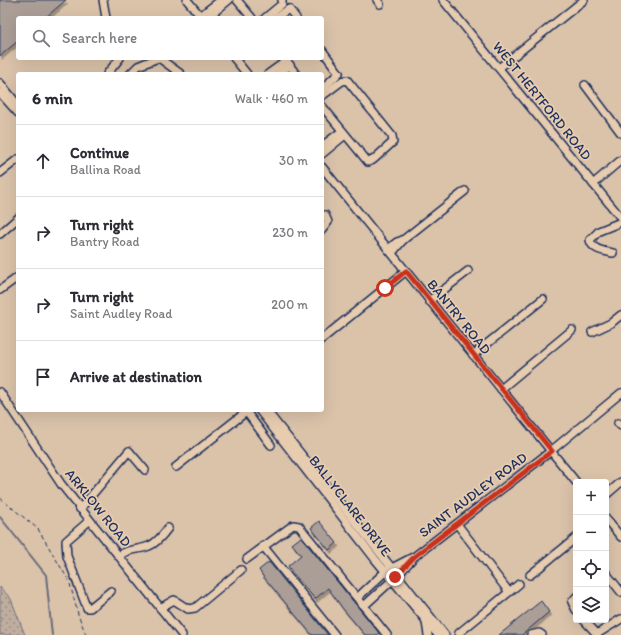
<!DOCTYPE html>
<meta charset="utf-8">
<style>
body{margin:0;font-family:Itim,sans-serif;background:#f2f2f3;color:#2b2b33}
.controls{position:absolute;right:12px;bottom:12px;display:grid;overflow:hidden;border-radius:4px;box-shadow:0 4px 16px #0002}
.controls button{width:36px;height:36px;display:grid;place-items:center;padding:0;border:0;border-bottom:1px solid #e1e1e2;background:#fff;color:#2b2b33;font:20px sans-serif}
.stop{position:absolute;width:12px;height:12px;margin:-9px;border:3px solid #c8321e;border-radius:50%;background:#fff}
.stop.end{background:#c8321e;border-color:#fff;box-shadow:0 1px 4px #0008}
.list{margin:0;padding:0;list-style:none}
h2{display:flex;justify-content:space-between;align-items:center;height:52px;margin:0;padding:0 16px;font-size:17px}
h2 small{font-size:13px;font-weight:400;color:#7c7c81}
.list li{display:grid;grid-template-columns:26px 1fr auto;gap:12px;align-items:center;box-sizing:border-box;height:72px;padding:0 16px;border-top:1px solid #e1e1e2}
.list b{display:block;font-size:15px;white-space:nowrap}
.list p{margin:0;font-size:13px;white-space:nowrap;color:#7c7c81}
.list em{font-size:13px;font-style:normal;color:#7c7c81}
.icon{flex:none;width:22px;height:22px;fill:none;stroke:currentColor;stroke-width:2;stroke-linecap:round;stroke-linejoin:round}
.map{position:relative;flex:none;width:621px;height:635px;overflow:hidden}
.search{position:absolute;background:#fff;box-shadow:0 4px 16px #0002;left:16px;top:16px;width:308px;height:44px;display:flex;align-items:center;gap:10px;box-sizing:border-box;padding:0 14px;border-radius:4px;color:#7c7c81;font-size:15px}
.panel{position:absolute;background:#fff;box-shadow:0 4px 16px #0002;left:16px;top:72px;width:308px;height:340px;border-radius:4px}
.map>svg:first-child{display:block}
</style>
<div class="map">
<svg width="621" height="635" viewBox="0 0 621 635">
<defs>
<pattern id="grass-dots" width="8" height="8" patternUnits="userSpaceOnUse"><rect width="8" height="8" fill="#bfad9f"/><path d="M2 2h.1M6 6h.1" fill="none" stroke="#9a8d85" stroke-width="1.8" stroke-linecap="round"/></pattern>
<filter id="shadow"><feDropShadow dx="2" dy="3.5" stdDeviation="0" flood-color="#0004"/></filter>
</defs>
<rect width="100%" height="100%" fill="#dbc3aa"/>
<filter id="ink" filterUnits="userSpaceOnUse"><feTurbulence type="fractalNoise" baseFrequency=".025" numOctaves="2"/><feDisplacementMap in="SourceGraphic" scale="8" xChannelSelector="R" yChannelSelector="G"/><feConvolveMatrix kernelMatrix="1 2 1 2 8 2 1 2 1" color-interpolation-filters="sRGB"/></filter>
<g filter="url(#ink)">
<!-- grass -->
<path fill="url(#grass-dots)" stroke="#6d6e7e" d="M0 587 11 599 25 635H0Z"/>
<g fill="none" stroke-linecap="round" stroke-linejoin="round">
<!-- stream -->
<path stroke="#67697d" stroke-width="2" d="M0 517 46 575 52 635"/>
</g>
<!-- building -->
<g fill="#ab9e97" stroke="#1b2f5e" filter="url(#shadow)">
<path d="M0 0H66L45 18H18V41L0 56Z"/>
<path d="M319 521 337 543 329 550 311 528Z"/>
<path d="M301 537 379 633 376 635H365L343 609 328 588 315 599 292 572 288 566 301 555 292 544Z"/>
<path d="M269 562 274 568 328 635H312L262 575 259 570Z"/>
<path d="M541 601 549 612 522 635H499Z"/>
</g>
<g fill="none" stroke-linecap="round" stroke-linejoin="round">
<defs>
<g id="minor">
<path d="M103 0 106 18"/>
<path d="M187 0 202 18"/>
<path d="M237 0 252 18"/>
<path d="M377 0 380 4"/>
<path d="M443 0 621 218"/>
<path d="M200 16 221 0"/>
<path d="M207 18 229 0"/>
<path d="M265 18 282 4V0"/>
<path d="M275 18 289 9 296 18"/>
<path d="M322 50 339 73 322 89"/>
<path d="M159 58 181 74"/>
<path d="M234 58 247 74"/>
<path d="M284 58 296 74"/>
<path d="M499 68 584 0"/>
<path d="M107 74 120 58"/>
<path d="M130 74 138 66 158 58"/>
<path d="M268 74 286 61"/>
<path d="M279 74 290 65"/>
<path d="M0 83 18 105"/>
<path d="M585 85 621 133"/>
<path d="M0 93 18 113"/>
<path d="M322 96 342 81 347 80 392 136 393 142 373 160 368 162 322 106"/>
<path d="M322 146 342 131"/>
<path d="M322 154 345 135"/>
<path d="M322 167 576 482"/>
<path d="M0 173 18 159"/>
<path d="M593 184 621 160"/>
<path d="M322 230 328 222 325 215"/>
<path d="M0 234 18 218"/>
<path d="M388 249 397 242 403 240 465 191"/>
<path d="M392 253 403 240"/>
<path d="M613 253C604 251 592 250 590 240L599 231 621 222"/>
<path d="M0 290 18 277"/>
<path d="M429 301 468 271"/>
<path d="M592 332 611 323 621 315"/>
<path d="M322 339 406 271"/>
<path d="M473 355 543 299"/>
<path d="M501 389 572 330"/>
<path d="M0 392 61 484 182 635"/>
<path d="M245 410 271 445"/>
<path d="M259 410 375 559 438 635"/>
<path d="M266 410 445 635"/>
<path d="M618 423 621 426"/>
<path d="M176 467 246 412"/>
<path d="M606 495 621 482"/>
<path d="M80 509 129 451 145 470"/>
<path d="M606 519 621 537"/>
<path d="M89 521 66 541 67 556 87 608H90L111 591"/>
<path d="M457 524 509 592"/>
<path d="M263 546 335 635"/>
<path d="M119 556C130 547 138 551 149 546 157 543 163 535 168 528"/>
<path d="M247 559 293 525 299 526 387 635"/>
<path d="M606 573 621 592"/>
<path d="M530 575 576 538"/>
<path d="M358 597 386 571 415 556 551 451 621 393"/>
<path d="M576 597 572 602 576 610"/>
<path d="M364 606 399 574 413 558"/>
<path d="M160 608 174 600 188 609 195 608 241 570"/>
<path d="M584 620 597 634 621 619"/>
<path d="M426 622 428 635"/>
<path d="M459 633 519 584"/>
<path d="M531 635 539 633 542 635"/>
</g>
</defs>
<!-- minor casing -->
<use href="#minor" stroke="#1b2f5e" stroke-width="10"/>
<!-- path -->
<g stroke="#1b2f5e" stroke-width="1" stroke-dasharray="4 3" stroke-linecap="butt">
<path d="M0 498 38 529 69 581"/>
<path d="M70 584 78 614 86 635"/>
</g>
<!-- minor -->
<use href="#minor" stroke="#e7ccaf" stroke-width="7"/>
</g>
</g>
<g fill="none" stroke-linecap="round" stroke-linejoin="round" filter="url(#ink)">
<!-- route -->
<path stroke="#c8321e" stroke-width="5" d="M385 288 406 271 552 451 415 556 395 577"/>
</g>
<g text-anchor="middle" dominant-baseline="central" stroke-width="3.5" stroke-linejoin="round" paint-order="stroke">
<!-- street labels -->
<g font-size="14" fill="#1b2f5e" stroke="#e7ccaf">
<text transform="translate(542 101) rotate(51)">WEST HERTFORD ROAD</text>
<text transform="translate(459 317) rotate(51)">BANTRY ROAD</text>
<text transform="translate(473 495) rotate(-37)">SAINT AUDLEY ROAD</text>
<text transform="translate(350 506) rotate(52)">BALLYCLARE DRIVE</text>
<text transform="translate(98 508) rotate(51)">ARKLOW ROAD</text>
</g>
</g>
</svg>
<div class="controls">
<button>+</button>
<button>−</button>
<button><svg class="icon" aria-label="locate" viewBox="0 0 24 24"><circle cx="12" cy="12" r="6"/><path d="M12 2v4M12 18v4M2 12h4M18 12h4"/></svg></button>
<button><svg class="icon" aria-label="layers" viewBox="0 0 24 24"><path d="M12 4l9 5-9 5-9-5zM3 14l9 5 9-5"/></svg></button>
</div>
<div class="stop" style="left:385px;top:288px"></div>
<div class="stop end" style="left:395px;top:577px"></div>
<div class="search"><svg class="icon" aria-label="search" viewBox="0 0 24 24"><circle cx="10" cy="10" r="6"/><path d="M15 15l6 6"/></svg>Search here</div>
<section class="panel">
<h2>6 min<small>Walk · 460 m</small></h2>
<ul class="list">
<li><svg class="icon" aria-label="ahead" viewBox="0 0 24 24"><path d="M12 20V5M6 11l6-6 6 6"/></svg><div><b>Continue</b><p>Ballina Road</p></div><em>30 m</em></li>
<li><svg class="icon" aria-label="right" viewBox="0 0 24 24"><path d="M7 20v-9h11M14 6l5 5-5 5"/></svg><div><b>Turn right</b><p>Bantry Road</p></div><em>230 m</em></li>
<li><svg class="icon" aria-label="right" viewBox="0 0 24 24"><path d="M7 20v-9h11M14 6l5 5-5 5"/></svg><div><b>Turn right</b><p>Saint Audley Road</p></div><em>200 m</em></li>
<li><svg class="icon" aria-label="arrive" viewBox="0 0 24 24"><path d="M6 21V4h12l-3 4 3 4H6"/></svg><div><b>Arrive at destination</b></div></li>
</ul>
</section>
</div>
